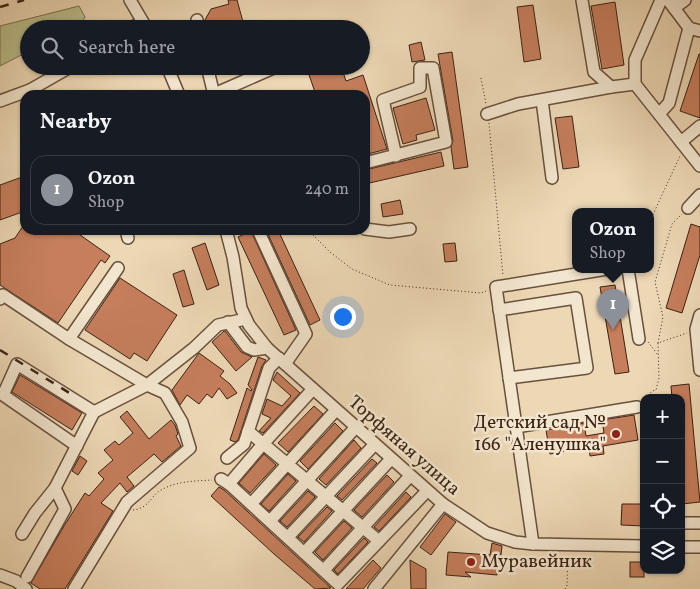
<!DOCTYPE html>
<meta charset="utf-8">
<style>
body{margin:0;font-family:Vollkorn,serif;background:#242831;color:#f1f3f6}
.controls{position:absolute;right:15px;bottom:15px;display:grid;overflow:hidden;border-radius:10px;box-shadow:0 1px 4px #0004}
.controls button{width:45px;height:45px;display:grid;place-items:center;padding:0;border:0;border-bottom:1px solid #363941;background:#171b24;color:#f1f3f6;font:25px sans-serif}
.you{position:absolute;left:342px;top:316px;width:18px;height:18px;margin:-12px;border:4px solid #fff;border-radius:50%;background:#1a73e8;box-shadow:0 0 0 8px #1a73e833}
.badge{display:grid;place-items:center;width:32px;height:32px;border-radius:50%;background:#8c9099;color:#fff;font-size:16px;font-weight:700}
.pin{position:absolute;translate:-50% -41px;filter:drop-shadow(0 1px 2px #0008)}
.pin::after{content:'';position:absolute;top:26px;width:18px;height:15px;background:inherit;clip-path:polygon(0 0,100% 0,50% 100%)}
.popup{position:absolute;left:572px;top:208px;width:82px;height:65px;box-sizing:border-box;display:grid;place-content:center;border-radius:10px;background:#171b24;filter:drop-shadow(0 1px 4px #0005);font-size:16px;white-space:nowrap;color:#9ea1a6}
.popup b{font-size:19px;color:#f1f3f6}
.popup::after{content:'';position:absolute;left:50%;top:100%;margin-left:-10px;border:10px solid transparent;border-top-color:#171b24}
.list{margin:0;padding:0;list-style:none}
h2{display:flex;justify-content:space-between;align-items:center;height:65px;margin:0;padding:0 20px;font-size:21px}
h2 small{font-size:16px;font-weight:400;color:#9ea1a6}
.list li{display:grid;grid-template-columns:32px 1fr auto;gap:15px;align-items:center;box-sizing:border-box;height:70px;margin:0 10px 10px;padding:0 10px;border:1px solid #363941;border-radius:15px}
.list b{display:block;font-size:19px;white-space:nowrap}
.list p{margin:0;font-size:16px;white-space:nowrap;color:#9ea1a6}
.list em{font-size:16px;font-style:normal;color:#9ea1a6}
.icon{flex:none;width:28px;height:28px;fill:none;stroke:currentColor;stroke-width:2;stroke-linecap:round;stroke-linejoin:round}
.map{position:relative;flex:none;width:700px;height:589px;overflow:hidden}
.search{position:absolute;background:#171b24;box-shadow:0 1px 4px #0004;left:20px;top:20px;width:350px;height:55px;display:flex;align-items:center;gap:12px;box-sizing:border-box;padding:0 18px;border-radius:28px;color:#9ea1a6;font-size:19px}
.panel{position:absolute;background:#171b24;box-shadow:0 1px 4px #0004;left:20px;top:90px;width:350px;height:145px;border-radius:15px}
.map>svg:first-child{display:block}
</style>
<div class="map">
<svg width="700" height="589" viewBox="0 0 700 589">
<rect width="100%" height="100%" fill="#edd8b5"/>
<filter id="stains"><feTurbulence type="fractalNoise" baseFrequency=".004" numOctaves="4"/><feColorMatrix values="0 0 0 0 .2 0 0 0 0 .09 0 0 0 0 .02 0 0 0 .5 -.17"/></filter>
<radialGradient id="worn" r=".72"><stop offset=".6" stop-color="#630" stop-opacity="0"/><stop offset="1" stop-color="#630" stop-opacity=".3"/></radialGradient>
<!-- green -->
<path fill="#bbbe8b" stroke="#7b7050" d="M79 6 85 17 79 29H29V51L0 66V26Z"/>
<!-- building -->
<g fill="#c67e5c" stroke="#3b2214">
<path d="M228 0H237L245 29H207L205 20 211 9 229 4Z"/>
<path d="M615 2 624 65 602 69 591 6Z"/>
<path d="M533 5 541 59 524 62 517 7Z"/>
<path d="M421 42 425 60 412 62 409 45Z"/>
<path d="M452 52 468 167 454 169 451 147 453 141 438 54Z"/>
<path d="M699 54H700V118L680 111Z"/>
<path d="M315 66H341L346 81 363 75 387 149 368 154 365 144V95H316L307 69Z"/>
<path d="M426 98 435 130 416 135 417 140 403 144 393 108Z"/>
<path d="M572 116 579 167 563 169 555 118Z"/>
<path d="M441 152 444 166 365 184V170Z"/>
<path d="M25 176V211L0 220V185Z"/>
<path d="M400 200 403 214 383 217 381 204Z"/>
<path d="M25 223V230H73L110 256 105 263 101 260 58 323 0 285V244L15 238Z"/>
<path d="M691 224 700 227V255L682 313 666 308Z"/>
<path d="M266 230H278L320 320 310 325Z"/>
<path d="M251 231 296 330 284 335 238 237Z"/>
<path d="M205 243 219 285 207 290 192 248Z"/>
<path d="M455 243 457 261 445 262 443 244Z"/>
<path d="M184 270 194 304 183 307 173 274Z"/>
<path d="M120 278 177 315 147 361 134 353 130 359 85 330Z"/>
<path d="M615 285 629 372 615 374 600 287Z"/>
<path d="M224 331H225L241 352 252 357 236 371 212 342Z"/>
<path d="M199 353 224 371 220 376 230 384 237 393 227 399 219 388 212 398 207 394 199 404 187 395 180 405 172 390Z"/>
<path d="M258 357 266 360 262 366 238 440 235 442 230 440 247 388 251 391 252 390 248 385Z"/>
<path d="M277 372 300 393 263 433 259 431 271 418 262 414 267 399 282 406 291 396 273 380Z"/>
<path d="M20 375 82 413 72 430 12 392Z"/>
<path d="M689 384 700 502 682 504 681 398H672L671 386Z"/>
<path d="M314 406 323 414 288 452 278 443Z"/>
<path d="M127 411 149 439 171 420 175 425 178 434 176 436 181 446 162 462 154 454 127 477 134 486 127 492 120 483 101 503 113 511 65 589H40L31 583 64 526 85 493 89 496 104 479 98 473 113 460 104 450 115 441 119 445 133 433 120 417Z"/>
<path d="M634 415 638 440 603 446 604 454 590 456 589 447 550 454 546 430 584 423 586 436 604 433 602 420Z"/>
<path d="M335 423 343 431 308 469 300 461Z"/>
<path d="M354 440 361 448 326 485 319 479Z"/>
<path d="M264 454 276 465 250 493 239 483Z"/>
<path d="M80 456 87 461 78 475 72 471Z"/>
<path d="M372 459 377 463 342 500 337 496Z"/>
<path d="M288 474 296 481 269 511 261 504Z"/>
<path d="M387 475 394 482 362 517 354 510Z"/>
<path d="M219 487 224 490 331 588 315 589 274 554 211 496Z"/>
<path d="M308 491 315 497 287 527 280 521Z"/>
<path d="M406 492 411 497 379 531 374 527Z"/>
<path d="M622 504H644V526L621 525Z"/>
<path d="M327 507 332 511 304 542 298 537Z"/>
<path d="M445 514 456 522 431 555 420 547Z"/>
<path d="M344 521 352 528 323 560 315 552Z"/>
<path d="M364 538 368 542 338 574 334 570Z"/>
<path d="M492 543 502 546 501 555 499 554 497 575 465 572 471 577 446 575 448 552 490 555Z"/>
<path d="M373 560 381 568 363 589H346Z"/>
<path d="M410 560 426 569V589H411Z"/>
<rect x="630" y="562" width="14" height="15"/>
</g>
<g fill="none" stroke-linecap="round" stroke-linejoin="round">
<defs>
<g id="minor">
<path d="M130 0 147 29"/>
<path d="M582 0 594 72 611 87 635 84"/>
<path d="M661 0 635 60V84L700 166"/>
<path d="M668 0 689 28 700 31"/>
<path d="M674 8 685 0"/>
<path d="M197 20 199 29"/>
<path d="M129 29 142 22"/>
<path d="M167 66 179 95"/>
<path d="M207 66 214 95"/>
<path d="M32 95 30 90 72 66"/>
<path d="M212 95 278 66"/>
<path d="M542 100 552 178"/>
<path d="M0 101 30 90"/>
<path d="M487 114 518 104 611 87"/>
<path d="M659 114 669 103 689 28"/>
<path d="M681 142 700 126"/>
<path d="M365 163 446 142 433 68H420V87L383 100 396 156"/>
<path d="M688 208 700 195"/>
<path d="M365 229 389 232 410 229"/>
<path d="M126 230 128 238"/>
<path d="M226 230 233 257 241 308 249 325 267 348 443 504 487 533 515 542 533 544 644 546"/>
<path d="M258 230 306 334 285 364"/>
<path d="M628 269 639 339"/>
<path d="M0 299 3 295 69 339 118 268"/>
<path d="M499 310 576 298 587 368 509 378"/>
<path d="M700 315 696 329 700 370"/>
<path d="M228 322 247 347 254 350 267 348"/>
<path d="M69 339 147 385 194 348 218 325 246 319"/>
<path d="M516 427 637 407"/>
<path d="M248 431 379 541"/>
<path d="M227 458 244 444 269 368 279 358"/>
<path d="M221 479 229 484 338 584 427 491"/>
<path d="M229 484 263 444 313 389"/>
<path d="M251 504 336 410"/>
<path d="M270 521 356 427"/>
<path d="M681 523H700"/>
<path d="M22 534 35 513 55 488 94 412"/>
<path d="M288 537 375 444"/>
<path d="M533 544 496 287 607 269"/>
<path d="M681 547H700"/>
<path d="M304 553 391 459"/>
<path d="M324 570 410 476"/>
<path d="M0 575 16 581 26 589"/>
<path d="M27 577 65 509 55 488"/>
<path d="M74 589 127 502 190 448 182 422 165 393 147 385 94 412 17 364 3 395 77 446"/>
<path d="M374 589 443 504"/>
</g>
</defs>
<!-- minor casing -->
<use href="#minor" stroke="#68503c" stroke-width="14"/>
<!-- path -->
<g stroke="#3b2214" stroke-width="1" stroke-dasharray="1 2.5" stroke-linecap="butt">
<path d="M481 78 486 104"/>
<path d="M489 123 503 276"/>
<path d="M650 221 680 156"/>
<path d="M308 230 330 252 352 269 390 285 481 293 486 291"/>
<path d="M648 342 658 355"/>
<path d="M658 343 663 317 655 282 672 224 682 214"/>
<path d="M646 398 652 391 656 390 659 378 658 343 687 333"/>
<path d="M133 510C150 508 150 496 161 490 177 481 195 481 212 480"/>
<path d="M565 589 567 586 568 555"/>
</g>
<!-- minor -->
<use href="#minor" stroke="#f3e6cf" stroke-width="11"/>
<!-- rail -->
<g stroke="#3b2214" stroke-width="2.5" stroke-dasharray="9 9" stroke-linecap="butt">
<path d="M0 7 24 0"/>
<path d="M0 350 71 394"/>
</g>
</g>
<!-- markers -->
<g fill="#8f2418" stroke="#f3e6cf" stroke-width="2">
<circle cx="616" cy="434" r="5"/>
<circle cx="471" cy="562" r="5"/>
</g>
<g text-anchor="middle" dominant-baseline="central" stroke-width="5" stroke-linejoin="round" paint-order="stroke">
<!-- poi labels -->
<g font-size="19" fill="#3b2214" stroke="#f3e6cf" text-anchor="end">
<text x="606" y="423">Детский сад №<tspan x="606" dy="22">166 "Аленушка"</tspan></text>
<text x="481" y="562" text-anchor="start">Муравейник</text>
</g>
<!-- street labels -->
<g font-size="19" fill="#3b2214" stroke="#f3e6cf">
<text transform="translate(404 446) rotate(41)">Торфяная улица</text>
</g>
</g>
<rect width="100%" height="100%" filter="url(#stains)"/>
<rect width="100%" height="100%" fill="url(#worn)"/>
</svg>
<div class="controls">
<button>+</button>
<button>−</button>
<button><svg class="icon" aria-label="locate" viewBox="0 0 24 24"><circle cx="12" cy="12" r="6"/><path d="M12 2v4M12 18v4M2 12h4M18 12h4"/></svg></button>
<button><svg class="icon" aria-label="layers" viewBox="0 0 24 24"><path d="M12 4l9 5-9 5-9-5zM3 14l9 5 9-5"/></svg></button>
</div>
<div class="you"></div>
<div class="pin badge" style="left:613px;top:330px">1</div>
<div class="popup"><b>Ozon</b>Shop</div>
<div class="search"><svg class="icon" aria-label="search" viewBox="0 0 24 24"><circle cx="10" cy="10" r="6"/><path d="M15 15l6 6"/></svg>Search here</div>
<section class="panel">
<h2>Nearby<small></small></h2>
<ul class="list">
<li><span class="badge">1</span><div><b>Ozon</b><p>Shop</p></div><em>240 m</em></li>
</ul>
</section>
</div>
